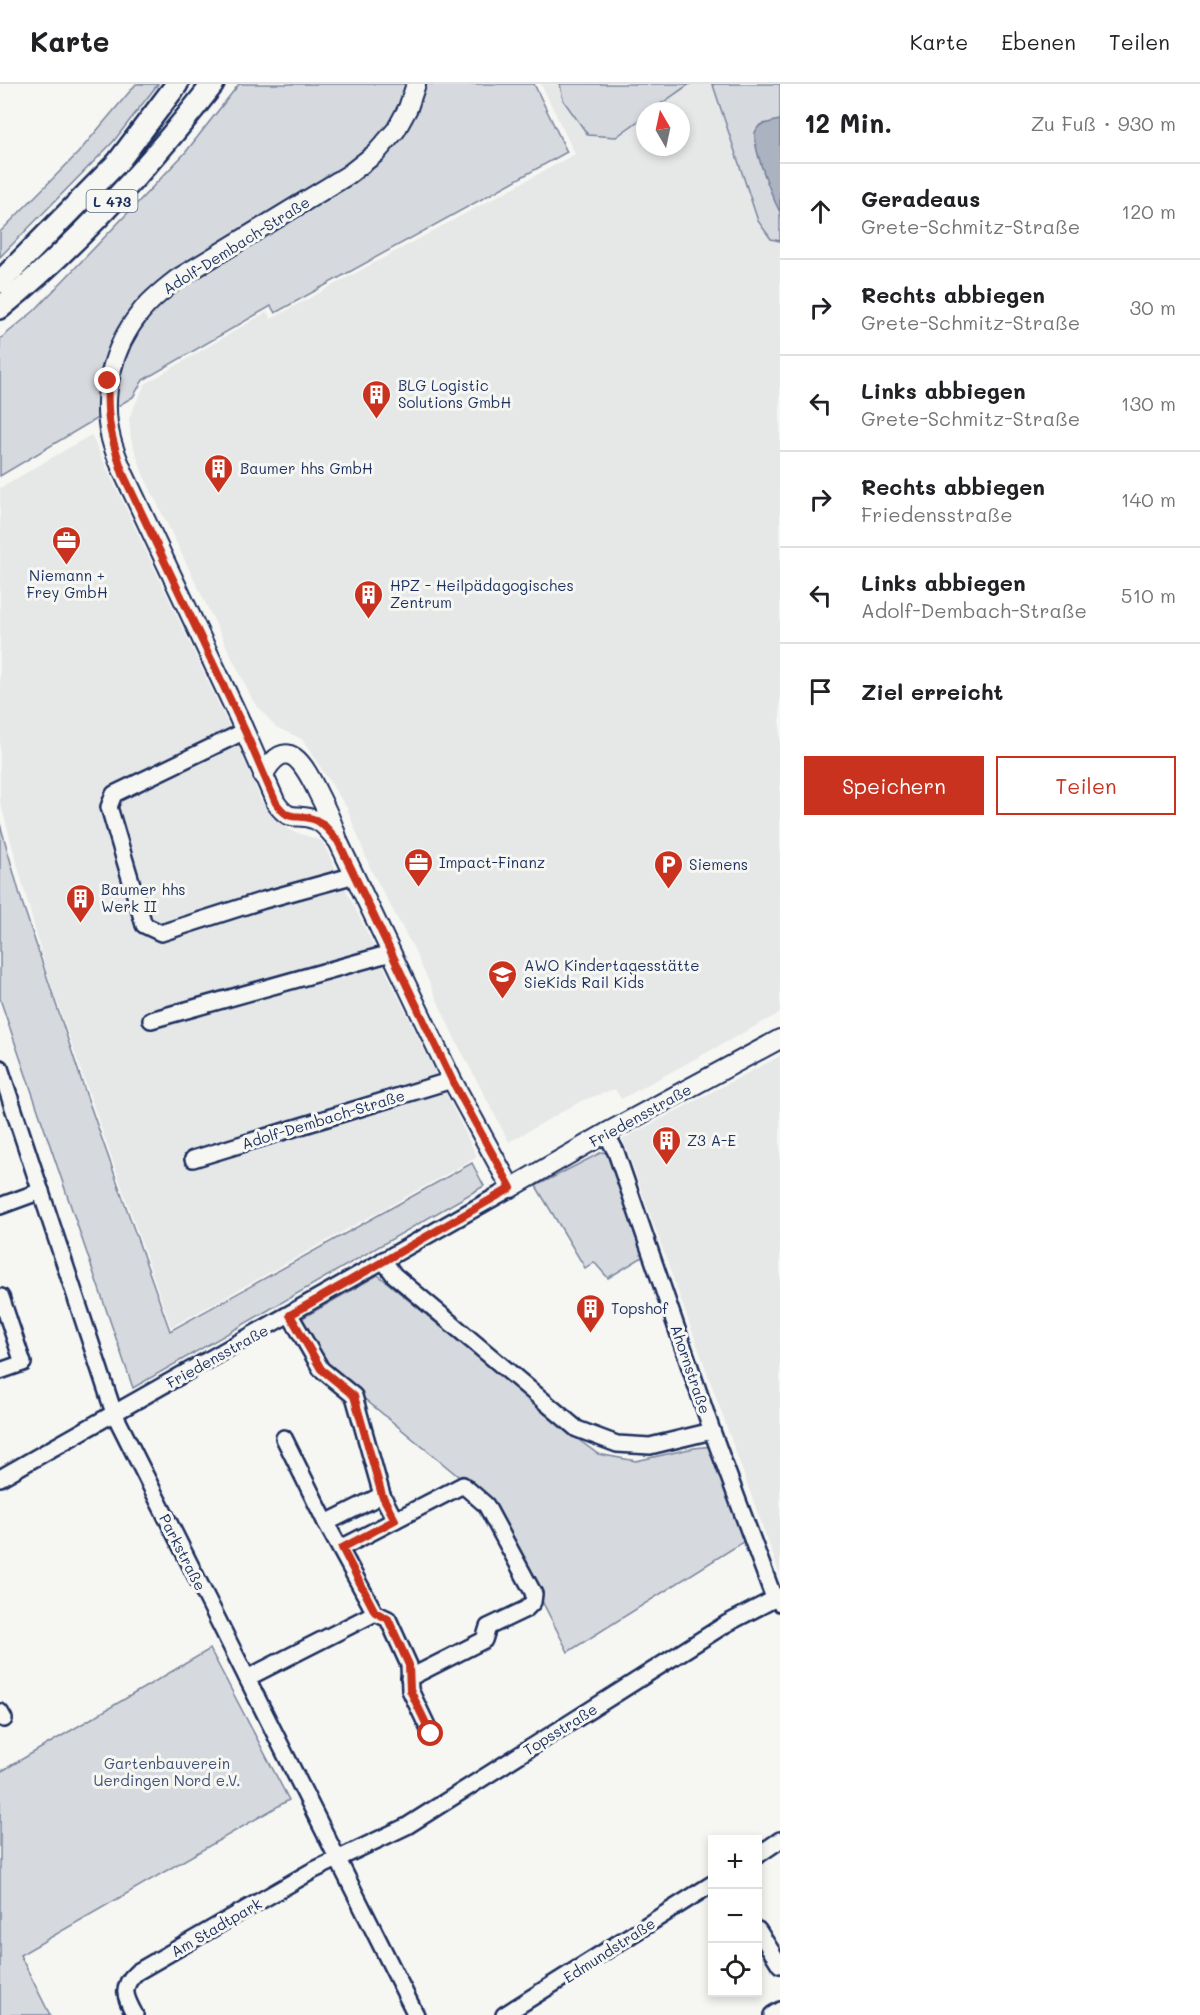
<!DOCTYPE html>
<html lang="de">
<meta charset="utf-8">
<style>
body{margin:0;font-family:Mali,sans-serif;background:#f6f6f6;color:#202124}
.controls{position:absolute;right:18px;bottom:18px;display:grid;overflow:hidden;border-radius:0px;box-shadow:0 3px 9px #0003}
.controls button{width:54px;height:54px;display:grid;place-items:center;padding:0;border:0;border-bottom:2px solid #e0e0e0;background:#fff;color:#202124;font:30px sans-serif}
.compass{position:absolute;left:636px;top:18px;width:54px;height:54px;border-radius:50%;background:#fff;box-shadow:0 3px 9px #0003;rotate:351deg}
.stop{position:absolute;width:18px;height:18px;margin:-14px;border:4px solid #c8321e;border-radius:50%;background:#fff}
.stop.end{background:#c8321e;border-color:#fff;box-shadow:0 2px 6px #0008}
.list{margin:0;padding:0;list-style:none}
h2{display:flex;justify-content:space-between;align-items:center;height:78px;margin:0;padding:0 24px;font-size:26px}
h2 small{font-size:20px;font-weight:400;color:#757577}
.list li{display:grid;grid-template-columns:39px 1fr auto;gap:18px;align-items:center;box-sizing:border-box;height:96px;padding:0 24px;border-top:2px solid #e0e0e0}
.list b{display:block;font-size:22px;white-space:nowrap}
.list p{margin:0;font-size:20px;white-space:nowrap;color:#757577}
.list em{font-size:20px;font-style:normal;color:#757577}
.actions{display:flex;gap:12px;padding:18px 24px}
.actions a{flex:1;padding:14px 0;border:2px solid #c8321e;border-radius:0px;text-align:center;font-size:21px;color:#c8321e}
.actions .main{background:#c8321e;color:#fff}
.icon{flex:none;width:33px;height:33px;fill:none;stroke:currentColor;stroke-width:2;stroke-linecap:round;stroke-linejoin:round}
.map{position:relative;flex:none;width:780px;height:1931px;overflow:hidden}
header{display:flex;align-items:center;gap:36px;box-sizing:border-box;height:84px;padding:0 30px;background:#fff;border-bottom:2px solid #e0e0e0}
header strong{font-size:28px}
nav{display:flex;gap:33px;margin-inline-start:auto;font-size:21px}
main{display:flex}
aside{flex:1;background:#fff}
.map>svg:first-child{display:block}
</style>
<header>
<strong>Karte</strong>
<nav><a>Karte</a><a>Ebenen</a><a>Teilen</a></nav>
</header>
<main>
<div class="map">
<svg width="780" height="1931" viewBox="0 0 780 1931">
<rect width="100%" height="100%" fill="#f6f6f2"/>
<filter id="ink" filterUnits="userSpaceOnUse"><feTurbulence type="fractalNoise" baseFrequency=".0167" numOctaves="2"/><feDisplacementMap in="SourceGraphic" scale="12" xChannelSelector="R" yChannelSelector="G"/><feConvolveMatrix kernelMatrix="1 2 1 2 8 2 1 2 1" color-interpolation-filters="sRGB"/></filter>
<g filter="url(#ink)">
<!-- built -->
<g fill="#e6e7e7" fill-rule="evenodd">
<path d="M541 0H780V929L621 1015 615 1005 581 1017 509 1058 455 955 413 863 371 786 347 724 302 655 276 643 253 617 143 390 131 355 129 334 145 300 267 228 271 235 575 70ZM645 27H681V63H645Z"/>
<path d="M91 351 245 676 261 717 289 746 322 757 477 1073 171 1243 47 889 0 717V404Z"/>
<path d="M780 972V1491L623 1055Z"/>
</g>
<!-- green -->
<g fill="#d6d9dd" stroke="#78849e" stroke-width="1.5">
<path d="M136 0H158L113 58 0 173V148L78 69Z"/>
<path d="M239 0H534L567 68 275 229 271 222 143 296 133 313 0 392V255L34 227 185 69Z"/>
<path d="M560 0H690C679 6 655 27 645 27V32L616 53 588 51 563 16Z"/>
<path d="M711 0H780V157L771 155 758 137 713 1Z"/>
<path d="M0 740 22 818 86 1010 170 1247 472 1079 484 1102 133 1304 0 915Z"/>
<path d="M602 1068 610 1070 646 1171 608 1194 594 1178 585 1184 536 1102Z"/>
<path d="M378 1191 576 1354 598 1370 636 1377 694 1364 713 1362 748 1455 568 1568 493 1421 326 1283 299 1236Z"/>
<path d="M210 1565 289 1716 20 1871 50 1931H0V1688Z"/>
</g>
<!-- water -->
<path fill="#abb2c0" stroke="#717e99" stroke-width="1.5" d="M779 36 780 37V128C772 113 753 65 755 49 756 45 758 44 760 41Z"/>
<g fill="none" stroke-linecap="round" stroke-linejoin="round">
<defs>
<g id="minor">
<path d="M245 647 114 710 109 723 144 841 161 849 264 816 355 791"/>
<path d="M151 936 391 869"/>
<path d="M0 984 114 1329 416 1931"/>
<path d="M606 1049 616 1068 712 1347 774 1514 780 1519"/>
<path d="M193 1075 452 996"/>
<path d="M0 1122 41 1107"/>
<path d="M383 1176 394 1191 577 1345 617 1360 650 1362 712 1347"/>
<path d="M290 1231 321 1285 354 1312 382 1411 395 1436"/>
<path d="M0 1287 23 1279 1 1213"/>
<path d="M0 1394 511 1104"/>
<path d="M326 1439 382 1411"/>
<path d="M341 1464 463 1401 486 1421 534 1510 533 1518 526 1525 488 1543 484 1556 409 1594"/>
<path d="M375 1529 388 1535 409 1581 410 1606 431 1650"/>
<path d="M247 1594 375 1529 326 1439 284 1354"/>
<path d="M0 1628 4 1635"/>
<path d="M758 1771 780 1756"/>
<path d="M758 1846 780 1881"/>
<path d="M135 1931C125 1913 120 1903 137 1888L312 1787 407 1742 726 1540 780 1512"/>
<path d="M504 1931 712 1800"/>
<path d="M772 1931 780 1926"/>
</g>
<g id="major">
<path d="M263 692C287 647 305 682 318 709 326 725 334 740 338 757L452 996 511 1104 606 1049 780 955"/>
<path d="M338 757C331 750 324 738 313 735 295 729 290 739 276 719L238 632 124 390C119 378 114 367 111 355 100 312 112 264 140 229 150 216 164 205 177 195L348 91 376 69 396 46 408 24 416 0"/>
</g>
<g id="highway">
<path d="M0 198 118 78 177 0"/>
<path d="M0 224C79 159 150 81 213 0"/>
</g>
</defs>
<!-- minor casing -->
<use href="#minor" stroke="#1b2f5e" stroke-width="20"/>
<!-- major casing -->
<use href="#major" stroke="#1b2f5e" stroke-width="22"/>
<!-- highway casing -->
<use href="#highway" stroke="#1b2f5e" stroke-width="26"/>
<!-- minor -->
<use href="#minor" stroke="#f6f6f2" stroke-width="15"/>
<!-- major -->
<use href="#major" stroke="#f6f6f2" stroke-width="18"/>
<!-- highway -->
<use href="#highway" stroke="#f6f6f2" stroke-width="21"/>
</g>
</g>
<g fill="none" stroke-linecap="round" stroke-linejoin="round" filter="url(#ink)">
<!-- route -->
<path stroke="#c8321e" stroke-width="8" d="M108 297C106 336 111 353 123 390L245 647 276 719C290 739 295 729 313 735 324 738 331 750 338 757L452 996 511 1104 290 1231 321 1285 354 1312 382 1411 395 1436 342 1464 375 1528 388 1535 409 1581 410 1606 431 1650"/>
</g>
<!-- icons -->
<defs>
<symbol id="building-pin" viewBox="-11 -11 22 30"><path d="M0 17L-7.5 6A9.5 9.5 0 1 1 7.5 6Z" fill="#c8321e" stroke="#f6f6f2"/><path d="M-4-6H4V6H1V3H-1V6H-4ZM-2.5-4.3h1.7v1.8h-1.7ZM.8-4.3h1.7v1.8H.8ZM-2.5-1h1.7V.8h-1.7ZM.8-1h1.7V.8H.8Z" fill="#fff"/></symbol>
<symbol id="office-pin" viewBox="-11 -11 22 30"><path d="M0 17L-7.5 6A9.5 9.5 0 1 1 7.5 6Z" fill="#c8321e" stroke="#f6f6f2"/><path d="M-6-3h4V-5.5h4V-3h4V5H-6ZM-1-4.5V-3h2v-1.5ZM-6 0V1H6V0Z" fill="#fff"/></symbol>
<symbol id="parking-pin" viewBox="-11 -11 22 30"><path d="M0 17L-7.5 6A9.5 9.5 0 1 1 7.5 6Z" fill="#c8321e" stroke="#f6f6f2"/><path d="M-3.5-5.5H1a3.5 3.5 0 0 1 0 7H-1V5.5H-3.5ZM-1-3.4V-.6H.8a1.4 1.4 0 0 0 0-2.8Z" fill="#fff"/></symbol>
<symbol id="school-pin" viewBox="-11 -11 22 30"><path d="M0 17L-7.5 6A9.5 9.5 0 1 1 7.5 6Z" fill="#c8321e" stroke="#f6f6f2"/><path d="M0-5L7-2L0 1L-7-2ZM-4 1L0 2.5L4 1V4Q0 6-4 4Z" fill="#fff"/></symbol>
</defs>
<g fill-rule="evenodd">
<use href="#building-pin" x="360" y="294" width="33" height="45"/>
<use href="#building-pin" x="202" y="368" width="33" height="45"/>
<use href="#office-pin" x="50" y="440" width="33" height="45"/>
<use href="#building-pin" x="352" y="494" width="33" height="45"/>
<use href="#office-pin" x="402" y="762" width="33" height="45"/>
<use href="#parking-pin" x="652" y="764" width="33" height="45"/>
<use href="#building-pin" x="64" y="798" width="33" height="45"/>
<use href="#school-pin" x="486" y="874" width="33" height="45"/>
<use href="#building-pin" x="650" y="1040" width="33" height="45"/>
<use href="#building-pin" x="574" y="1208" width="33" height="45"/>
</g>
<g text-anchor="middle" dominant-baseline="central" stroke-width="6" stroke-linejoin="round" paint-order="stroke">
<!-- shield labels -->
<rect fill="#f6f6f2" stroke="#5d6b8a" stroke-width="1.5" x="86.5" y="106" width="51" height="22" rx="4.5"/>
<g font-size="14" font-weight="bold" fill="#1b2f5e">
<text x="112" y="117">L 473</text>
</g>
<!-- street labels -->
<g font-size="15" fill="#1b2f5e" stroke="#f6f6f2">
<text transform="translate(236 161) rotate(-32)">Adolf-Dembach-Straße</text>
<text transform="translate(640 1031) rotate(-29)">Friedensstraße</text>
<text transform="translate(323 1035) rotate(-17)">Adolf-Dembach-Straße</text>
<text transform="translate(217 1272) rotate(-29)">Friedensstraße</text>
<text transform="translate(691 1285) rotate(71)">Ahornstraße</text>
<text transform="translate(183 1468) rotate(63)">Parkstraße</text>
<text transform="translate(560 1645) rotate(-32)">Topsstraße</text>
<text transform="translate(216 1843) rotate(-30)">Am Stadtpark</text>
<text transform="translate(609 1866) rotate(-33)">Edmundstraße</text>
</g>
<!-- poi labels -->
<g font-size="15" fill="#1b2f5e" stroke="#f6f6f2" text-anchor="start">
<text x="398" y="301">BLG Logistic<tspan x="398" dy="17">Solutions GmbH</tspan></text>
<text x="240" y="384">Baumer hhs GmbH</text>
<text x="67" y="491" text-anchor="middle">Niemann +<tspan x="67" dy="17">Frey GmbH</tspan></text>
<text x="390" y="501">HPZ - Heilpädagogisches<tspan x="390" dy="17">Zentrum</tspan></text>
<text x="439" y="778">Impact-Finanz</text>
<text x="689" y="780">Siemens</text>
<text x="101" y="805">Baumer hhs<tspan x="101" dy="17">Werk II</tspan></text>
<text x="524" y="881">AWO Kindertagesstätte<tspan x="524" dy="17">SieKids Rail Kids</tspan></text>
<text x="687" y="1056">Z3 A-E</text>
<text x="611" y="1224">Topshof</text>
</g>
<!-- park labels -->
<g font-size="15" fill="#405177" stroke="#f6f6f2">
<text x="167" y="1679">Gartenbauverein<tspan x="167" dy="17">Uerdingen Nord e.V.</tspan></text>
</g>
</g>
</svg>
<div class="controls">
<button>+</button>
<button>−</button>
<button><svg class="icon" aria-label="locate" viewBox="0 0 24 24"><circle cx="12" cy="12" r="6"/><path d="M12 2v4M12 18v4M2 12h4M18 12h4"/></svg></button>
</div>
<svg class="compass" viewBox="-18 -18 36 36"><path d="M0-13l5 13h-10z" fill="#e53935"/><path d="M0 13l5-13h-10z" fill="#757577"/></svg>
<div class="stop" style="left:431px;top:1650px"></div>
<div class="stop end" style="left:108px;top:297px"></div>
</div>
<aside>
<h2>12 Min.<small>Zu Fuß · 930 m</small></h2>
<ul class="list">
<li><svg class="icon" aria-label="ahead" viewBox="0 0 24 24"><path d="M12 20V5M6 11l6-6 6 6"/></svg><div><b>Geradeaus</b><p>Grete-Schmitz-Straße</p></div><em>120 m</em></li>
<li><svg class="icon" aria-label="right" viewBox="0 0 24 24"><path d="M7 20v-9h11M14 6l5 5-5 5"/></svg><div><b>Rechts abbiegen</b><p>Grete-Schmitz-Straße</p></div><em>30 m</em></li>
<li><svg class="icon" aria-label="left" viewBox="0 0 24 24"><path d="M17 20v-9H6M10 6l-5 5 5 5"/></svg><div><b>Links abbiegen</b><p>Grete-Schmitz-Straße</p></div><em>130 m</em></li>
<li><svg class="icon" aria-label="right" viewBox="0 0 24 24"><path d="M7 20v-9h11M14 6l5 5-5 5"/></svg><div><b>Rechts abbiegen</b><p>Friedensstraße</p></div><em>140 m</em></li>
<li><svg class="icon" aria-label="left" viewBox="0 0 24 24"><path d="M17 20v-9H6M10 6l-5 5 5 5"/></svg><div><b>Links abbiegen</b><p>Adolf-Dembach-Straße</p></div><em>510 m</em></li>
<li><svg class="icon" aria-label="arrive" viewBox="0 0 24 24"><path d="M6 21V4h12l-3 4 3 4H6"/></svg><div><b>Ziel erreicht</b></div></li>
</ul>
<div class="actions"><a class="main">Speichern</a><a>Teilen</a></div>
</aside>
</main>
